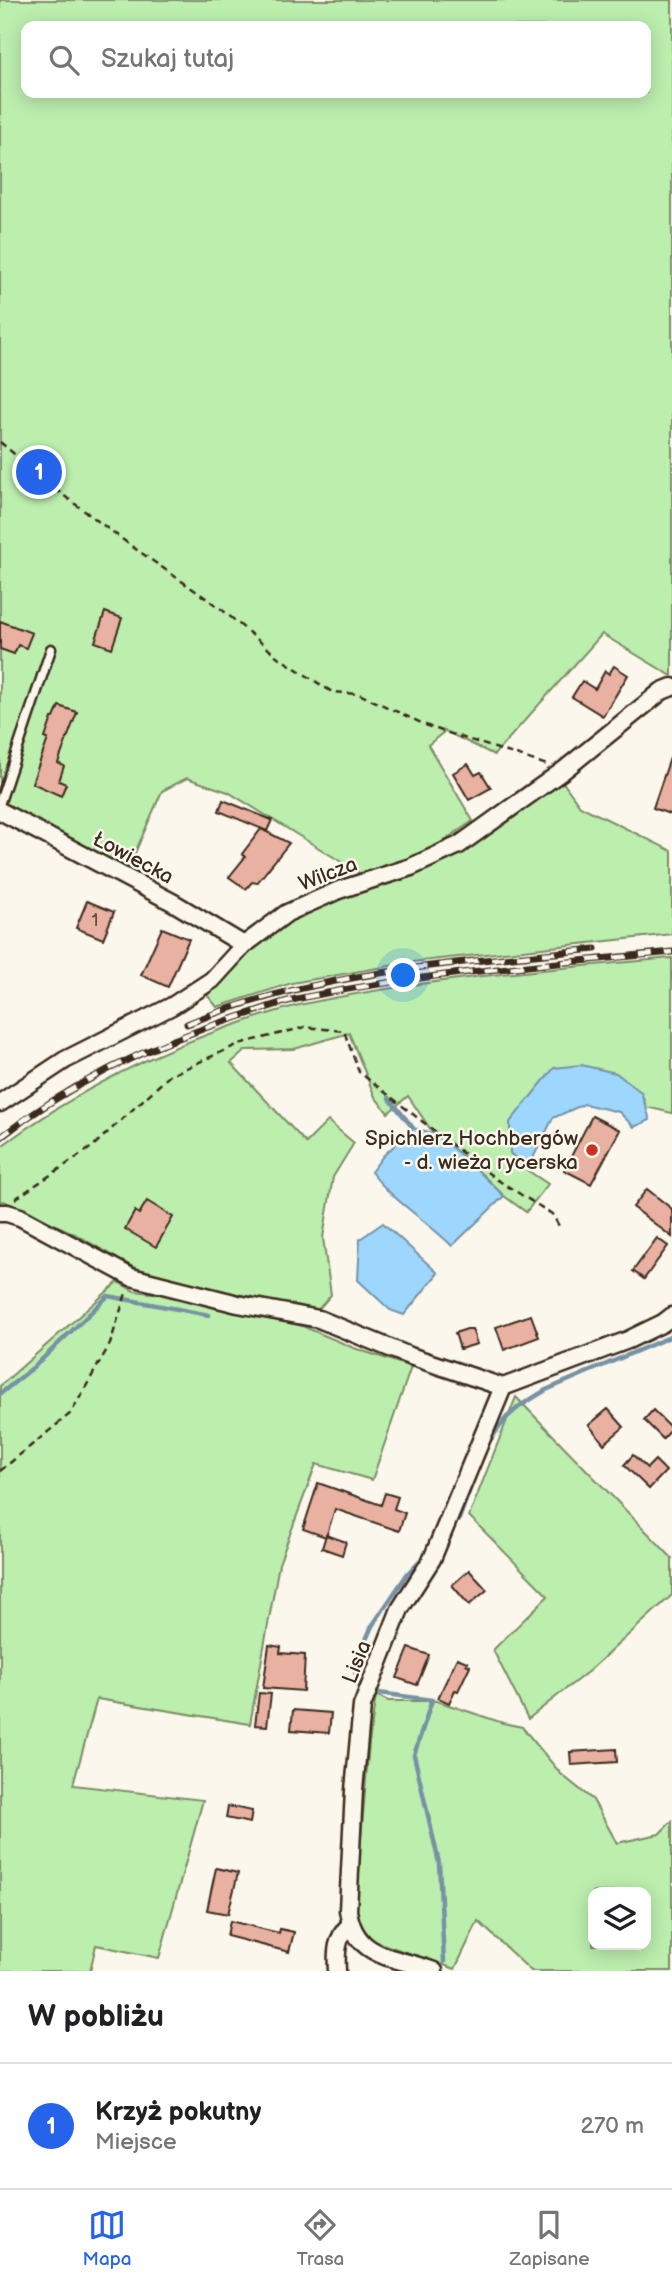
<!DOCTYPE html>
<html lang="pl">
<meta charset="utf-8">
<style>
body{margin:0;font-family:"Balsamiq Sans",sans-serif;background:#f6f6f6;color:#202124}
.controls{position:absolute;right:21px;bottom:21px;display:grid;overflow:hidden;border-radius:14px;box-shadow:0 4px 18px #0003}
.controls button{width:63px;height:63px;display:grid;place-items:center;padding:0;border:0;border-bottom:2px solid #e0e0e0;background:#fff;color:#202124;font:35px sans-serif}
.you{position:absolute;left:404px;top:976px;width:24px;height:24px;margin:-18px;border:5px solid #fff;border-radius:50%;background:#1a73e8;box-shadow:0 0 0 10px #1a73e833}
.badge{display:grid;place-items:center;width:46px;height:46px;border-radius:50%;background:#2563eb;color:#fff;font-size:23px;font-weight:700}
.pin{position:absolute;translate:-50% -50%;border:4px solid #fff;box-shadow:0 2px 7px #0006}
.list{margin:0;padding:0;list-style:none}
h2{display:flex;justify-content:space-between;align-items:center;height:91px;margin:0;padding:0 28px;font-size:30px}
h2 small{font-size:23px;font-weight:400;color:#757577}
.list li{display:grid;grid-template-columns:46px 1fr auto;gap:21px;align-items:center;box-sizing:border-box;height:126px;padding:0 28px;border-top:2px solid #e0e0e0}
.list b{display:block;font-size:26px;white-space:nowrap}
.list p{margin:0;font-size:23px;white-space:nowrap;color:#757577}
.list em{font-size:23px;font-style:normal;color:#757577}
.icon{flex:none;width:38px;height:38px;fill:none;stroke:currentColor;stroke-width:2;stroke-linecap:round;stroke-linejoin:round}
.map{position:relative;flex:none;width:672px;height:1971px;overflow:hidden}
.search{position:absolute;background:#fff;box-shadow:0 4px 18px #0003;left:21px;right:21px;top:21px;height:77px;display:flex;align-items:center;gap:18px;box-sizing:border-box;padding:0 24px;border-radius:14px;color:#757577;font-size:26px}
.sheet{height:217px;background:#fff}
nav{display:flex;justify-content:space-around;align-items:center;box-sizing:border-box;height:98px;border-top:2px solid #e0e0e0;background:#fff;font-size:19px;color:#757577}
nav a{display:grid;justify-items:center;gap:4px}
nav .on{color:#2563eb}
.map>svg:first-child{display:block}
</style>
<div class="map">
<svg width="672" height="1971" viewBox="0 0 672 1971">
<rect width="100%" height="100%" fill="#fbf7ec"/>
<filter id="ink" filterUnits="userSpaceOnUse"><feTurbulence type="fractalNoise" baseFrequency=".0143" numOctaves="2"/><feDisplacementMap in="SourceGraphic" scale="14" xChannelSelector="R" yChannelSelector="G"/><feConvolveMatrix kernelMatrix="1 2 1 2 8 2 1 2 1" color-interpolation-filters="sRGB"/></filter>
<g filter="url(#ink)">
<!-- green -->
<g fill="#bceeae" stroke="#7c8c66" stroke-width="2" fill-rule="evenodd">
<path d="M0 0H672V675H670L602 634 494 755 445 731 428 745 473 821 424 854 361 874 228 792 187 778 162 791 128 869 0 805ZM26 26H646V93H26Z"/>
<path d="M562 781 580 806 672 851V934L412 962 292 983 217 1007 207 995C232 970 260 939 290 920 328 895 374 892 415 875 469 853 516 817 562 781Z"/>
<path d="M672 958V1113L646 1107 641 1092 581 1065 510 1153 527 1170 548 1184 526 1212 504 1196 465 1158 433 1133 408 1096 388 1113 375 1097 349 1033 294 1049 246 1050 231 1063 306 1143 328 1121 354 1143 333 1177 323 1238 331 1295 317 1311 188 1285 130 1266 73 1233 4 1201 0 1202V1147C76 1091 158 1049 249 1020 265 1015 282 1009 299 1005 419 979 550 969 672 958Z"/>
<path d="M118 1282 134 1291 179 1296 300 1325 354 1348 411 1367 372 1480 316 1464 279 1564 250 1724 97 1699 73 1785 203 1800 159 1958 96 1945 90 1971H0V1386Z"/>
<path d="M516 1397 672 1558V1595L590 1670 528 1719 493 1650 548 1596 469 1516Z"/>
<path d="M376 1695 388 1701H437L503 1723 522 1727 561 1774 593 1800 617 1843 659 1834 672 1821V1971H531L478 1921 455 1969 368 1939 358 1924 355 1911 369 1743ZM593 1892H646V1945H593Z"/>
</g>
<!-- water -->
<g fill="#9dd7fd" stroke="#7692a4" stroke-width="2">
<path d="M581 1065 616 1073 641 1092 650 1120 634 1127 619 1112 584 1104 553 1118 527 1170 510 1153V1122L554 1068Z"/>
<path d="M413 1128 433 1133 465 1158 504 1196 452 1246C426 1220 393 1201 371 1172L383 1156Z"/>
<path d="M383 1223 438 1273 404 1315 390 1310 358 1280 360 1239Z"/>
</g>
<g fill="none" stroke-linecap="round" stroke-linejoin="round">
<!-- stream -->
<g stroke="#7692a4" stroke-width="4.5">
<path d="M389 1098 413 1128"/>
<path d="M0 1394 35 1366 108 1296 209 1315"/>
<path d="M486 1446 506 1418 520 1406 546 1390 672 1336"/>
<path d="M452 1526 459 1519 478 1467"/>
<path d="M363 1691 360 1690 354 1667 372 1626 408 1573 427 1553"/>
<path d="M371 1692 432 1700 414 1755 439 1863 444 1962"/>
</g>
</g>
<!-- building -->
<g fill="#e9b1a1" stroke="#3b2a1e" stroke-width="2">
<path d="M105 612 122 618 112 648 95 642Z"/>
<path d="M0 621 32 633 26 648 18 645 14 654 0 649Z"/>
<path d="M614 666 628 675 603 716 572 697 582 681 595 689 605 671 609 674Z"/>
<path d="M59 706 77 712 58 763 64 766 59 781 66 784 61 796 32 783 48 739 45 738 52 718H54Z"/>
<path d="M670 758H672V815L653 808Z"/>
<path d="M468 764 475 775 481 772 491 788 469 800 453 773Z"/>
<path d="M223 800 272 820 267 831 219 811Z"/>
<path d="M261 829 289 843 257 883 252 882 246 889 229 877 245 857 242 854Z"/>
<path d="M87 901 114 912 103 939 76 928Z"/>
<path d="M162 928 189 939 168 987 141 975Z"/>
<path d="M592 1116 620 1130 591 1184 564 1170Z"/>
<path d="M647 1189 672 1209V1237L633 1207Z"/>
<path d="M147 1201 173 1217 156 1247 125 1229 135 1211 139 1214Z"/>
<path d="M657 1238 668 1246 644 1279 633 1271Z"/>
<path d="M531 1315 539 1337 504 1350 496 1327Z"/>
<path d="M467 1329H472L477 1344 460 1349 455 1333Z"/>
<path d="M608 1409 624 1427 604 1444 589 1425Z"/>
<path d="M653 1410 672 1429 663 1439 644 1420Z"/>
<path d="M633 1455 647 1468 655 1460 666 1471 649 1489 624 1465Z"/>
<path d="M318 1483 381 1505 385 1493 398 1497 394 1509 405 1513 399 1531 335 1509 326 1537 303 1529Z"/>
<path d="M326 1535 346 1542 342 1555 322 1548Z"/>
<path d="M469 1570 487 1590 469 1605 452 1585Z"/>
<path d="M269 1645 281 1647 280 1653 305 1655 303 1691 263 1688Z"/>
<path d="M409 1648 429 1655 417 1685 397 1678Z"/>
<path d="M457 1658 467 1662 466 1664 470 1666 458 1691 455 1690 449 1703 438 1698Z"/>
<path d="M259 1693 271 1694 267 1726 255 1725Z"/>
<path d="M293 1710 331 1713 329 1733 291 1730Z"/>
<path d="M616 1749 617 1762 571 1765 570 1752Z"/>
<path d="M228 1806 252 1811 250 1823 226 1818Z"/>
<path d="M216 1868 238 1873 228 1914 207 1910Z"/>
<path d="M230 1921 279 1933 280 1929 294 1932 289 1952 227 1936Z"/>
</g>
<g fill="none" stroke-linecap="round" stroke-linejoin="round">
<defs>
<path id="service" d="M0 802 51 649"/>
<g id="minor">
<path d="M0 811 174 903 244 945"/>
<path d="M0 1103 65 1060 172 1006 212 980 244 945 287 913 339 890 411 867 459 845 564 770 662 691 672 687"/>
<path d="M0 1213H7L20 1217 131 1277 238 1304 319 1319 407 1355 503 1387 628 1340 663 1323 672 1316"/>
<path d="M337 1971C336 1953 336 1937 350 1925"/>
<path d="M434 1971C395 1956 355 1960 348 1910L354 1790 362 1706 400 1609 432 1559 503 1387"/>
</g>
</defs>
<!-- service casing -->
<use href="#service" stroke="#3b2a1e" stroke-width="13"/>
<!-- minor casing -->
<use href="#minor" stroke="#3b2a1e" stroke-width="21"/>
<!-- path -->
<g stroke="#3b2a1e" stroke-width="2.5" stroke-dasharray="7 5" stroke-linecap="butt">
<path d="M0 442 59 492 130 545 220 608 278 657 332 692 359 694 430 727 547 765"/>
<path d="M15 1199 92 1147 169 1076 239 1044 305 1027 344 1031 359 1072 496 1179 552 1214 559 1226"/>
<path d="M0 1471 71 1413 110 1344 127 1290"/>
</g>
<!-- service -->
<use href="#service" stroke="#fbf7ec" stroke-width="8"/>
<!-- minor -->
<use href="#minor" stroke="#fbf7ec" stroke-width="16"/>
<defs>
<g id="rail">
<path d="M187 1024C316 971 458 963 595 949"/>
<path d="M0 1138C71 1082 155 1043 241 1016 258 1011 275 1004 292 1000 417 973 545 965 672 952"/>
</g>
</defs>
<!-- rail casing -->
<use href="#rail" stroke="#3b2a1e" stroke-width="7"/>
<!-- rail -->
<use href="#rail" stroke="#fbf7ec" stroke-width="4.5" stroke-dasharray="13" stroke-linecap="butt"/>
</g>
</g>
<!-- markers -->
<circle fill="#c8321e" stroke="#fbf7ec" stroke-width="2.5" cx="592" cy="1150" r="7"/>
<g text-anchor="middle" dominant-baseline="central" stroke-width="5" stroke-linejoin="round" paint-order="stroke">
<!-- number labels -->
<g font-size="18" fill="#664c3f">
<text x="95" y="920">1</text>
</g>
<!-- street labels -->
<g font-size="21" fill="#3b2a1e" stroke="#fbf7ec">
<text transform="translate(133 858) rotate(28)">Łowiecka</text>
<text transform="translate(328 874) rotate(-21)">Wilcza</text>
<text transform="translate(357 1662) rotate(-68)">Lisia</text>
</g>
<!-- poi labels -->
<g font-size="21" fill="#3b2a1e" stroke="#fbf7ec" text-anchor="end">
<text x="578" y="1138">Spichlerz Hochbergów<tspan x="578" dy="24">- d. wieża rycerska</tspan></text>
</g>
</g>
</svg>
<div class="controls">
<button><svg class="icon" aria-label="layers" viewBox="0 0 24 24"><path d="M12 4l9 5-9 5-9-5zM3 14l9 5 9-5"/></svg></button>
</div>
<div class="you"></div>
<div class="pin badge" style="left:39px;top:472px">1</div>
<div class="search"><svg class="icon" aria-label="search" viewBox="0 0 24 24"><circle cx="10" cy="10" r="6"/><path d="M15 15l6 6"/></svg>Szukaj tutaj</div>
</div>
<section class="sheet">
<h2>W pobliżu<small></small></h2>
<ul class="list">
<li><span class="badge">1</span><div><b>Krzyż pokutny</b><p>Miejsce</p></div><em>270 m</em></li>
</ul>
</section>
<nav>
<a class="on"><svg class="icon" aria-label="map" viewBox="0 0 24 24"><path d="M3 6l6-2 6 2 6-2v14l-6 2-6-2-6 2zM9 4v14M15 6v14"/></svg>Mapa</a>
<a><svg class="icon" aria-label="directions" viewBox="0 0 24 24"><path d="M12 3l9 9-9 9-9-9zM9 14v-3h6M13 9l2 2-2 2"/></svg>Trasa</a>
<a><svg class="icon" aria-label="saved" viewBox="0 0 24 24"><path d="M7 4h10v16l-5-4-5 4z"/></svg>Zapisane</a>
</nav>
